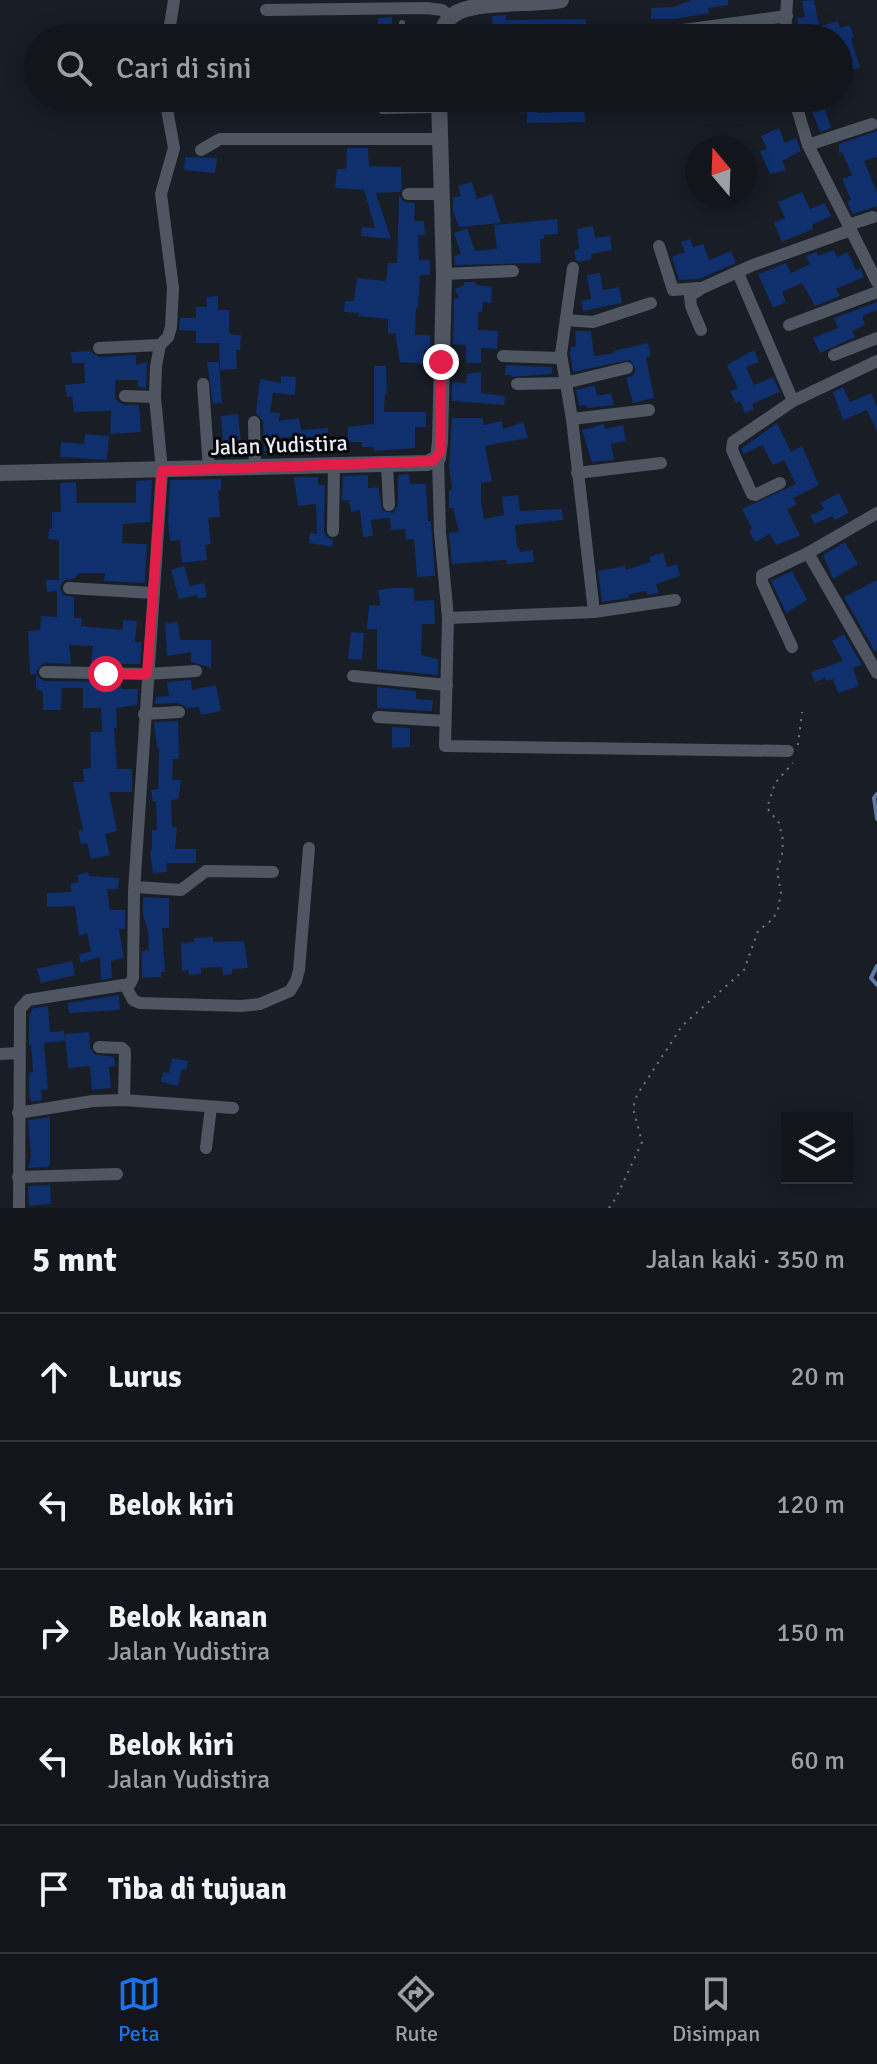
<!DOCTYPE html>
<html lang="id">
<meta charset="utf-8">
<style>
body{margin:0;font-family:Signika,sans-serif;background:#1b1f25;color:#f1f3f6}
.controls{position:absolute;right:24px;bottom:24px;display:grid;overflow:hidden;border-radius:0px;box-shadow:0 4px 20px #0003}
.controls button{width:72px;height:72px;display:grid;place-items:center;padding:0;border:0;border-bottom:2px solid #31353b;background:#12161c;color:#f1f3f6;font:40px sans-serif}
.compass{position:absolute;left:685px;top:136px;width:72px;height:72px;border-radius:50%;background:#12161c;box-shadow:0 4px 20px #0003;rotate:341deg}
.stop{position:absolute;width:24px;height:24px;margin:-18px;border:6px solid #e11d48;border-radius:50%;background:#fff}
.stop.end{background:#e11d48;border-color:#fff;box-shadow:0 2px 8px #0008}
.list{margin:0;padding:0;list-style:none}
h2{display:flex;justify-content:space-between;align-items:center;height:104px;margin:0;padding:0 32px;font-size:34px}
h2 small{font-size:26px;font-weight:400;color:#9c9fa3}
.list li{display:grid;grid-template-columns:52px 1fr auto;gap:24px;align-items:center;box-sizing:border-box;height:128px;padding:0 32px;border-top:2px solid #31353b}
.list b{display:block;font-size:30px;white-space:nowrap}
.list p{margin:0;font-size:26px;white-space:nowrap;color:#9c9fa3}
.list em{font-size:26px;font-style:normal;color:#9c9fa3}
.icon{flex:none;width:44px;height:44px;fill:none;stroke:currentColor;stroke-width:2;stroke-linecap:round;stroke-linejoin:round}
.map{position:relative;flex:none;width:877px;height:1208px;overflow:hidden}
.search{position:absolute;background:#12161c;box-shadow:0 4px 20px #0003;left:24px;right:24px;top:24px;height:88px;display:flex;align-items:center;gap:20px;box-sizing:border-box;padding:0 28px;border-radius:44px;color:#9c9fa3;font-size:30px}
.sheet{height:744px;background:#12161c}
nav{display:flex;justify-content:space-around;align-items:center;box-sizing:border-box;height:112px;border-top:2px solid #31353b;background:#12161c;font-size:22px;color:#9c9fa3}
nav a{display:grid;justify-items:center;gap:4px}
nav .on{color:#1a73e8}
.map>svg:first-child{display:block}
</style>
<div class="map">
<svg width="877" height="1208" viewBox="0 0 877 1208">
<rect width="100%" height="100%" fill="#181d26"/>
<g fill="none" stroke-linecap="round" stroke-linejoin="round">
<!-- stream -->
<g stroke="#6079a7" stroke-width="4">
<path d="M877 794 874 798 877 819"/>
<path d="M877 966 871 978 877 985"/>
</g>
</g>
<!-- building -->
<g fill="#0f2f6d">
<path d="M692 0H728V5L708 8 709 13 675 19H651V8L673 7Z"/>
<path d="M814 0 820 30 799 33 797 18 805 17 802 1Z"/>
<path d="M506 15V20L586 19V38H539V31L507 33V38H493L492 16Z"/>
<path d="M392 17V38H358V26H378V18Z"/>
<path d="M838 21 840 28 850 25 854 38 851 39 860 67 839 74V34L825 38 821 26Z"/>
<path d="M255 25V38H179V26Z"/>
<path d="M341 98H377L376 111H354V108L340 107Z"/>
<path d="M519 98H531V102L537 101V113L557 112 556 102 568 101V98H593V108H584L585 122 527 123V112L520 113Z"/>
<path d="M822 101 831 128 820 132 810 105Z"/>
<path d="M779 128 785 143 796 138 801 151 782 161 786 170 770 174 760 151 767 149 761 136Z"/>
<path d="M877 131V157L864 161 877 192V206L853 214 847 202 851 200 842 179 852 175 842 152 839 153V144Z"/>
<path d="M347 148H368L369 166 401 167 402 188 400 192 376 193 391 239 361 236 362 227 375 228 364 190 335 188 337 169H346Z"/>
<path d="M185 157 217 158 215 173 184 170Z"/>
<path d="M472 182 477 199 492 194 501 223 459 227 453 211V197L461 196 458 186Z"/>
<path d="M802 192 810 209 825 203 831 216 812 225 813 229 782 242 774 223 785 218 778 202Z"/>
<path d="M399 195 404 202 415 203 414 221H424L425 235H418L419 260H430V275H420L418 308H416L415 335H430V350H424L425 364 400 362 395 333 388 334V319L358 316 359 313 344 312 345 301H354L357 278 386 281 388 263H397Z"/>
<path d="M557 219 558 234 544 235V239H540L541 263 455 265 454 256 461 254 454 233 467 228 475 251 497 249 494 225Z"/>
<path d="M593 226 595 238 610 236 612 250 591 254 592 259 579 262 576 260 574 250 579 249 577 229Z"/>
<path d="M690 239 693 247 703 244 709 260 731 251 736 263 699 279 679 280 672 257 685 252 681 242Z"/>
<path d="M834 250 837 257 848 252 856 270 860 268 864 277 836 289 840 296 815 306 802 283 782 292 786 302 773 308 758 274 786 263 791 273 810 264 806 256 817 252 818 256Z"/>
<path d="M600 273 603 290 619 287 622 303 583 311 581 301 591 299 587 275Z"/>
<path d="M464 282H476V285L492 287 491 303 483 302 482 312H478V330L498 331 497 349 481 348V363H466V345L453 344 454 298H459L455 289 464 285Z"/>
<path d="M218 296V310H229V334L241 335 240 350H236L237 369 220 370 219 343H196V331L179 330 180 318H196V307H207L206 297Z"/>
<path d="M877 302V310L862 316 865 325 852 331 855 337 820 353 813 338 838 328 834 318Z"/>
<path d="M575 331H591L594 356 614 353V351L648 343 651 356 646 357 654 398 633 403 626 378 633 375 636 370 630 360 573 372 570 354 571 347 576 346Z"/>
<path d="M754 350 759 362 746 367 754 385 773 377 780 392 752 404 754 409 745 413 740 401 736 403 730 391 738 388 727 365Z"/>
<path d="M90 351 99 357 136 355V365L147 362 146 388 138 387 137 380H115V399L124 405H139L141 432 110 434 111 411 74 412 72 396 67 397 65 385 85 383 84 363H72L71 352Z"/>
<path d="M207 362H219L222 403 213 404Z"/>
<path d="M506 365 552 367V374L511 377V375H505Z"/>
<path d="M374 366H386L387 394H385L384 412H426V427H415V448L374 451V447H362V442H348V427L374 424Z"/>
<path d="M481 372V393L505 396 504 405 452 401V382L466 383 467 374Z"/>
<path d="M281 376 296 377 295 395 273 393 270 412 280 413 279 421 299 418 301 430 328 428 329 448 295 452 292 437 274 438V452L264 451 263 421 256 413 260 379 281 383Z"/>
<path d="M595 385 597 396 611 393 614 405 587 408 586 405 579 406 576 390Z"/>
<path d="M843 387 850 402 871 393 877 407V432L867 410 843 420 833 392Z"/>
<path d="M238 414 241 443 223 445 221 416Z"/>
<path d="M452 418H483V425L502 421 503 429 523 422 528 438 485 446 492 481 481 483V501L484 519 504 515 502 497 518 495 520 511 562 509 563 520 515 525 517 548 519 547 520 552 533 550 534 562 507 564 506 560 452 564 449 533 459 532 453 508H449V490H452L449 466Z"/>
<path d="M777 423 791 452 802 446 819 485 793 498 797 504 787 509 800 536 776 545 770 534 755 542 749 531 752 529 742 509 796 484 784 460 773 465 762 445 744 454 741 449Z"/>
<path d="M604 424 605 429 623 425 626 441 611 444 614 460 592 462 582 430Z"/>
<path d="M85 434 109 436 107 460 60 457 61 442 84 444Z"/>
<path d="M409 474 410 484H426L428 521H431L435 576 417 577 414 539 406 540 405 529 391 530 390 518 371 520 373 536 363 537 360 510 351 512 349 500 342 501 343 476 368 475V488L378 487 379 490 382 510 393 513 398 505V475Z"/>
<path d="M294 477H318V485H325L324 531 326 536 333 540 332 547 309 543 310 533 317 534 316 504 298 506Z"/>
<path d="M221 479V490H218L220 517 208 518 211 544 205 545 207 560 182 563 180 540 170 541 168 522 170 480Z"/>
<path d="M152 480 150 522 123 524 122 543 147 544 145 583 104 581 105 573H79L74 579 64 580 60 587 63 595 74 597V618H82L81 626 122 630 123 620 137 621 135 642H142L140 664H91L93 646 69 645 71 664 44 663 36 671 38 677 44 681 121 682V689H138L137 705 116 708 117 728H114L117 769H132V792H109L117 831 105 834 110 855 91 859 87 843 81 844 78 831 83 830 73 782H84L83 769 91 768 90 732H102L101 708H83V688H62L61 710H43V692L36 688V674H30L28 631 40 630 41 616 57 617V591L47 592 46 580H59V540L48 539 49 529H52V512H61L60 483 76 482 77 503H136V481Z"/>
<path d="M839 493 849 513 835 520 832 516 815 524 810 516 824 509 820 503Z"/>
<path d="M845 542 858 564 833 579 823 555Z"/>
<path d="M663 553 667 567 677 564 680 576 656 584 659 593 647 595 646 591 628 595 629 598 602 602 598 571 625 566 626 570 651 562 649 557Z"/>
<path d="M184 566 190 586 204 583 207 597 198 599 197 595 179 599 171 570Z"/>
<path d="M792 571 807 600 786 613 771 581Z"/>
<path d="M877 580V650L875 652 844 597Z"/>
<path d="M392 588H414V601L434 600 435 624H422L421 655 438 659V675L377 669V629H367L369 605 380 606 378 590Z"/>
<path d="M178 622 180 640H211V668L191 662V652L167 656 165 623Z"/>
<path d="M351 632 364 633 362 660 348 659Z"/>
<path d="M844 634 862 665 853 668 859 686 838 693 833 679 826 681 825 678 815 682 811 672 843 661 832 641Z"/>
<path d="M191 680 192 690 216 685 221 711 201 715 199 707 187 708 178 703 155 704 156 697 169 696 167 682Z"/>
<path d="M377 687 416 691V699L433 700 432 711 377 708Z"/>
<path d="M178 721 179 759H173L172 780H181L179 795 178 799 171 800 172 827H177L175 849H196V863H166L167 872 153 873 150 851 152 850V830H157L156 801 153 802 151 790 158 789 159 748H157L154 722Z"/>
<path d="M392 727 410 728V747L392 748Z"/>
<path d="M88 872 89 876 119 878 118 889H107L110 910H125V929H119L124 958 111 961 112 978 101 980 100 957 81 963 79 955 91 951 87 933 79 936 75 906 47 907V893L72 892 70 884 79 882 77 875Z"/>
<path d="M143 897 169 898V928H162L165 972H161V977L142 978V951L149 950 148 931 143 915Z"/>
<path d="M213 937V942L244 941 248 968 232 969V974L223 975 222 967 201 968V974L189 975 188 970 182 971 181 943 194 942V938Z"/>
<path d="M72 961 75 975 41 983 37 969Z"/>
<path d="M119 995 120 1010 69 1013 68 1003Z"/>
<path d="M48 1006 50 1032 64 1031 65 1041 44 1043 48 1089 41 1090 42 1100 31 1102V1098H29V1073L33 1072 31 1045 29 1046V1016L33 1008Z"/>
<path d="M89 1032 90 1047 94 1054 114 1057 115 1066 109 1067 111 1088 92 1090 90 1066 68 1068 65 1034Z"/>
<path d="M172 1058 188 1061 186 1070 182 1069 178 1086 161 1082 163 1072 169 1073Z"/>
<path d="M50 1117V1164L48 1167 28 1168 31 1157 28 1120Z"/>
<path d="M50 1185 51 1204 29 1206 28 1186Z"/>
</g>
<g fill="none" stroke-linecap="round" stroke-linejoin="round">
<!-- path -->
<g stroke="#73787f" stroke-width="2" stroke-dasharray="2 6" stroke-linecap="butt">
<path d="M798 745 802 712"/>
<path d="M609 1208 616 1198 642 1142 633 1108 637 1095 682 1026 744 970 758 931 773 919 778 909 781 892 777 871 782 854 783 840 779 823 767 808 775 783 793 763"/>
</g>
<!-- service -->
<g stroke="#505661" stroke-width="6">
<path d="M402 23 403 38"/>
<path d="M382 111 439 110"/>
</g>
<!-- minor -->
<g stroke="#505661" stroke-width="12">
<path d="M266 10 427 8 442 10 451 17"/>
<path d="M683 30 787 16"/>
<path d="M168 38 174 0"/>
<path d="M785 38 787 0"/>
<path d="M794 98 808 145 877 282"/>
<path d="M808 145 872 124"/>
<path d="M201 150 220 139H438"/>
<path d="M408 194H443"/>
<path d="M848 225 873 217"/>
<path d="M659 246 673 290 698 288"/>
<path d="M738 273 793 401"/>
<path d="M444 274 513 271"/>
<path d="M566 320 593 322 651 303"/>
<path d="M789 325 877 292"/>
<path d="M701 330 691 306 690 296 702 288 753 265 851 230"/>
<path d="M99 348 160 345"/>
<path d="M834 355 877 338"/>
<path d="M503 356 561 358"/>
<path d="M203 384 209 470"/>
<path d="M517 384 565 383 627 368"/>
<path d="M125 396 155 397"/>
<path d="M572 419 649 410"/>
<path d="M254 422 255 469"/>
<path d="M438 458 440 532 448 618 445 746 788 751"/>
<path d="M387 464 389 505"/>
<path d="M577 473 661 463"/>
<path d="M780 483 755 495 752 494 732 450 733 442 793 401 877 361"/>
<path d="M333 531 334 465"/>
<path d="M808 553 877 673"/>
<path d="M69 588 154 593"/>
<path d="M594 612 675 600"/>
<path d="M448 618 594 612 572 419 561 354 573 268"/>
<path d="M792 647 762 582V575L808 553 877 513"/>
<path d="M45 672 147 674 196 671"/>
<path d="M353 676 447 685"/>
<path d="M144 714 179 712"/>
<path d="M378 717 445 721"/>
<path d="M135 887 181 890 206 871 273 872"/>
<path d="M125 985 133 1000 140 1003 241 1006 260 1004 290 991 296 981 299 970 309 848"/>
<path d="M99 1047 122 1048 125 1051 124 1100"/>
<path d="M0 1054 19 1053"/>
<path d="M18 1113 93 1101 124 1100 233 1108"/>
<path d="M206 1148 211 1107"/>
<path d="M18 1177 117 1174"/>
<path d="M19 1208 20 1009 28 1000 130 984 133 978 134 891 162 471 155 397 156 367 160 345 168 337 171 327 173 288 161 194 174 148 165 98"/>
</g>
<!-- tertiary -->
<g stroke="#505661" stroke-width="16">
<path d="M440 38C442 28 448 17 458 12 482 1 533 5 561 0"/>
<path d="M0 473 427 463 438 458 440 442 444 274 439 98"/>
</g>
</g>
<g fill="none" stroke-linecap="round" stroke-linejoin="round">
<!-- route -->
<path stroke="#e11d48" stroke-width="10" d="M106 674H147L162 471 433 461 440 452 441 362"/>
</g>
<g text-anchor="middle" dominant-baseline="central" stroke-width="6" stroke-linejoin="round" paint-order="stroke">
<!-- street labels -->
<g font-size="22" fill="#e9edf3" stroke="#06070b">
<text transform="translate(279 445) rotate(-2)">Jalan Yudistira</text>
</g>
</g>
</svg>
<div class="controls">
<button><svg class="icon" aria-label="layers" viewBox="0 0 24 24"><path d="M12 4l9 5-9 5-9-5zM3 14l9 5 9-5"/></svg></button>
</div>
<svg class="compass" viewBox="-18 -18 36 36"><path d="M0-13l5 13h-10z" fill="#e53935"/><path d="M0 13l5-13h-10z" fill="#9c9fa3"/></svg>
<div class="stop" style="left:106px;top:674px"></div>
<div class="stop end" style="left:441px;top:362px"></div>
<div class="search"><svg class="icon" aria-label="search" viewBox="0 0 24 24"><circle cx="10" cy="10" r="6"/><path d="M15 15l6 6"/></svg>Cari di sini</div>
</div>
<section class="sheet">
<h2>5 mnt<small>Jalan kaki · 350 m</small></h2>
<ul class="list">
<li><svg class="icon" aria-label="ahead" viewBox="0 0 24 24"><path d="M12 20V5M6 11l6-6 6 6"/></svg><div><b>Lurus</b></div><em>20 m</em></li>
<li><svg class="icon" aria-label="left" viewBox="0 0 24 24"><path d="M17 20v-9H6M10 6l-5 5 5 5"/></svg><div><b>Belok kiri</b></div><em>120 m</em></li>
<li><svg class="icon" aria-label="right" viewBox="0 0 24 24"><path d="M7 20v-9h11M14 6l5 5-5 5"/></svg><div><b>Belok kanan</b><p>Jalan Yudistira</p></div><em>150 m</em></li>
<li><svg class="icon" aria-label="left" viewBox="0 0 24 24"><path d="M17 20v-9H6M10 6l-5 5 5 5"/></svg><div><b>Belok kiri</b><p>Jalan Yudistira</p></div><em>60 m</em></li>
<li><svg class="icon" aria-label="arrive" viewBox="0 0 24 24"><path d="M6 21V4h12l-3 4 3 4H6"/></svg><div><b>Tiba di tujuan</b></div></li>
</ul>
</section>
<nav>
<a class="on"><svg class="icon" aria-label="map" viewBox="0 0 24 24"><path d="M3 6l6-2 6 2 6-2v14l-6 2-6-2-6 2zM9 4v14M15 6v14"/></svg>Peta</a>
<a><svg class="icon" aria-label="directions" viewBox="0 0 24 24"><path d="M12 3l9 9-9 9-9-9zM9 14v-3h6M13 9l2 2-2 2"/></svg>Rute</a>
<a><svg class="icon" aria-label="saved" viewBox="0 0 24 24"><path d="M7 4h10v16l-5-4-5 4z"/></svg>Disimpan</a>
</nav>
